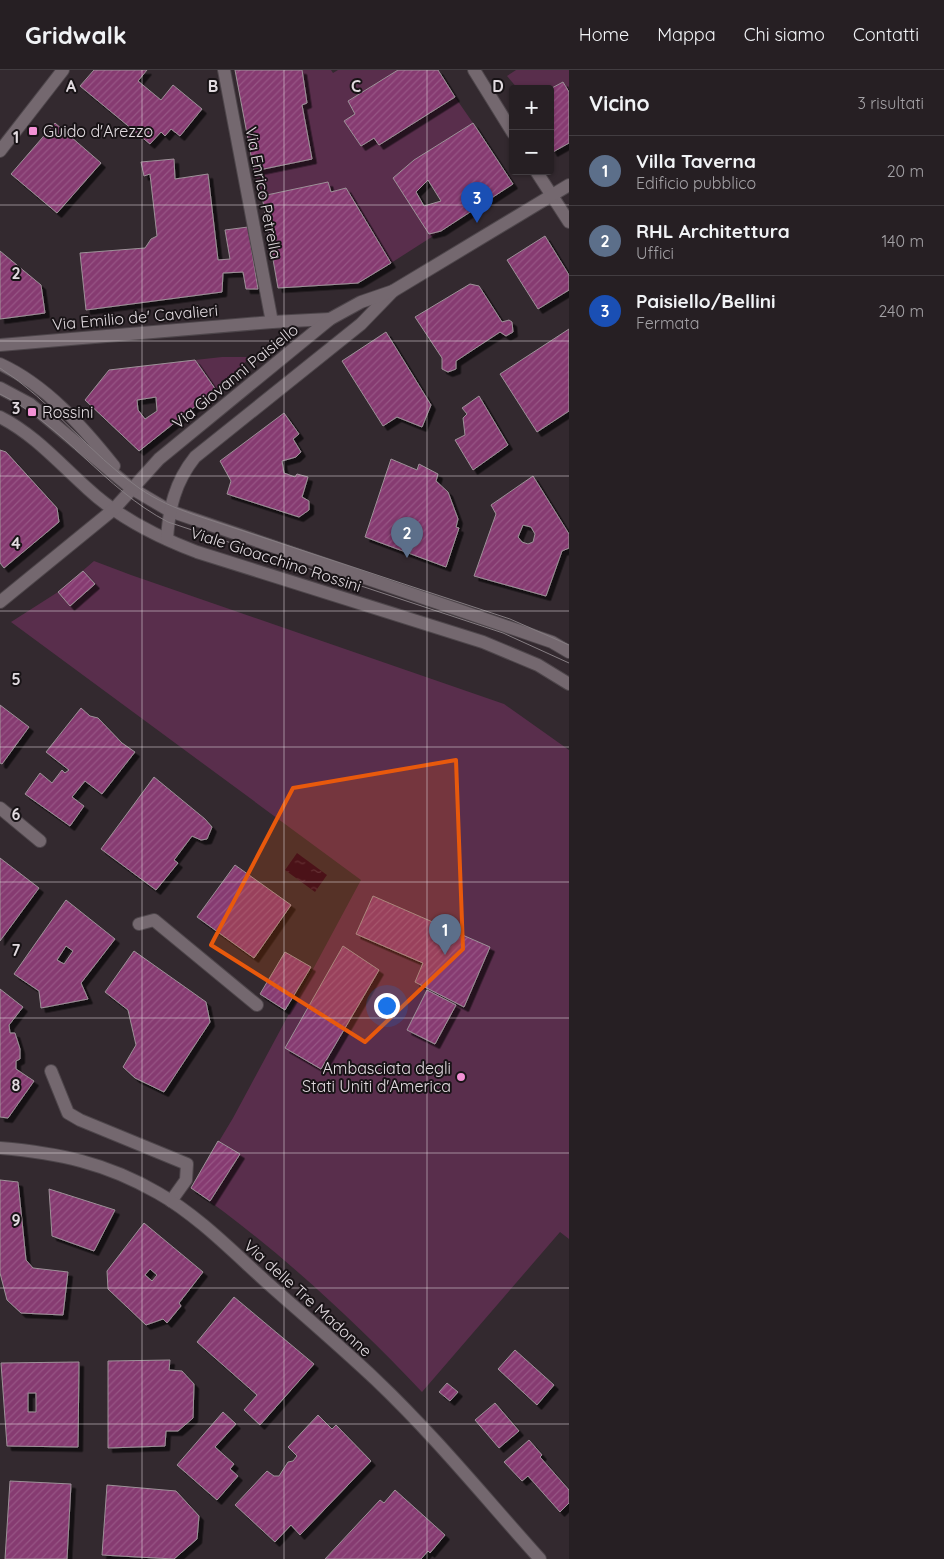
<!DOCTYPE html>
<html lang="it">
<meta charset="utf-8">
<style>
body{margin:0;font-family:Quicksand,sans-serif;background:#322c30;color:#f1f3f6}
.controls{position:absolute;right:15px;top:15px;display:grid;overflow:hidden;border-radius:5px;box-shadow:0 1px 4px #0004}
.controls button{width:45px;height:45px;display:grid;place-items:center;padding:0;border:0;border-bottom:1px solid #423d41;background:#261f23;color:#f1f3f6;font:25px sans-serif}
.you{position:absolute;left:386px;top:935px;width:18px;height:18px;margin:-12px;border:4px solid #fff;border-radius:50%;background:#1a73e8;box-shadow:0 0 0 8px #1a73e833}
.badge{display:grid;place-items:center;width:32px;height:32px;border-radius:50%;background:#b45309;color:#fff;font-size:16px;font-weight:700}
.pin{position:absolute;translate:-50% -41px;filter:drop-shadow(0 1px 2px #0008)}
.pin::after{content:'';position:absolute;top:26px;width:18px;height:15px;background:inherit;clip-path:polygon(0 0,100% 0,50% 100%)}
.list{margin:0;padding:0;list-style:none}
h2{display:flex;justify-content:space-between;align-items:center;height:65px;margin:0;padding:0 20px;font-size:21px}
h2 small{font-size:16px;font-weight:400;color:#a4a2a6}
.list li{display:grid;grid-template-columns:32px 1fr auto;gap:15px;align-items:center;box-sizing:border-box;height:70px;padding:0 20px;border-top:1px solid #423d41}
.list b{display:block;font-size:19px;white-space:nowrap}
.list p{margin:0;font-size:16px;white-space:nowrap;color:#a4a2a6}
.list em{font-size:16px;font-style:normal;color:#a4a2a6}
.map{position:relative;flex:none;width:569px;height:1489px;overflow:hidden}
header{display:flex;align-items:center;gap:30px;box-sizing:border-box;height:70px;padding:0 25px;background:#261f23;border-bottom:1px solid #423d41}
header strong{font-size:24px}
nav{display:flex;gap:28px;margin-inline-start:auto;font-size:18px}
main{display:flex}
aside{flex:1;background:#261f23}
.map>svg:first-child{display:block}
</style>
<header>
<strong>Gridwalk</strong>
<nav><a>Home</a><a>Mappa</a><a>Chi siamo</a><a>Contatti</a></nav>
</header>
<main>
<div class="map">
<svg width="569" height="1489" viewBox="0 0 569 1489">
<defs>
<pattern id="water-ripples" width="26" height="14" patternUnits="userSpaceOnUse" patternTransform="scale(1.25)"><rect width="26" height="14" fill="#25011c"/><path d="M2 4q2-2 4 0t4 0M15 11q2-2 4 0t4 0" fill="none" stroke="#44253d"/></pattern>
<pattern id="building-hatch" width="6" height="6" patternUnits="userSpaceOnUse" patternTransform="scale(1.25)"><rect width="6" height="6" fill="#863a71"/><path d="M-1 1l2-2M0 6l6-6M5 7l2-2" fill="none" stroke="#975685"/></pattern>
<filter id="shadow"><feDropShadow dx="4.5" dy="4.5" stdDeviation="0" flood-color="#0009"/></filter>
</defs>
<rect width="100%" height="100%" fill="#33292f"/>
<!-- garden -->
<g fill="#592e4c">
<path d="M301 0H331L333 3 338 0H398L348 31 355 44 344 51 361 76 374 68 379 75 455 27 473 53 414 90 394 107 429 164 441 161 391 193 346 118 331 122 328 113 262 126 254 101 312 89 302 35Z"/>
<path d="M516 0H569V22L563 12 550 19H518L507 6Z"/>
<path d="M222 287H250L234 304 216 320 195 290Z"/>
<path d="M94 491 131 505 504 634 569 680V1169L560 1162 422 1322C352 1248 274 1176 191 1118L233 1048 361 810 11 552 58 522Z"/>
</g>
<!-- water -->
<path fill="url(#water-ripples)" d="M297 783 327 805 315 822 285 800Z"/>
<!-- building -->
<g fill="url(#building-hatch)" stroke="#9d9198" fill-rule="evenodd" filter="url(#shadow)">
<path d="M94 0H147L138 11 161 30 173 15 202 39 180 66 171 59 165 66 161 62 150 74 80 16Z"/>
<path d="M235 0H302L307 33 302 35 312 89 254 101Z"/>
<path d="M398 0H438L455 27 379 75 374 68 361 76 344 51 355 44 348 31Z"/>
<path d="M563 12 569 22V73L553 82 550 76V19Z"/>
<path d="M55 53 101 93 57 143 11 104Z"/>
<path d="M473 53 513 114 441 161 429 164 393 108 414 90ZM428 110 441 131 424 136 416 122Z"/>
<path d="M174 89 175 109 208 104 218 190 230 189 225 160 248 157 258 219H246L243 202 223 203 222 222 86 240 80 183 145 178 151 169 157 166 150 104 144 106 141 92Z"/>
<path d="M328 112 331 122 346 118 391 193 358 213 278 218 262 126Z"/>
<path d="M545 166 569 205V220L538 239 507 190Z"/>
<path d="M0 181 41 215 45 243 0 249Z"/>
<path d="M470 214 479 216 502 252 509 250 512 252 513 262 506 266 500 262 456 291V299L448 302 442 299V288L415 247Z"/>
<path d="M569 259V341L537 362 500 304Z"/>
<path d="M386 262 431 335 422 357 397 347 383 356 342 291Z"/>
<path d="M195 290 216 320 139 381 85 330 109 300ZM156 327 157 341 145 349 138 340 137 330Z"/>
<path d="M479 326 508 375 473 400 455 370 465 365 463 348 467 344 462 338Z"/>
<path d="M284 343 299 364 293 369 301 382 296 387 282 391 284 403 295 407 297 404 308 407 302 427 309 431V440L299 447 227 424 231 411 220 391Z"/>
<path d="M0 380 6 382 57 438 59 452 4 498 0 493Z"/>
<path d="M391 389 417 400 419 394 438 404 436 411 448 422 458 449 456 457 459 458 446 497 365 467Z"/>
<path d="M533 406 569 464V478L562 481 546 526 474 506 496 444 491 435ZM523 455 531 457 535 464 533 472 528 474 522 472 518 467Z"/>
<path d="M83 501 95 514 70 536 58 522Z"/>
<path d="M0 635 29 657 2 694 0 693Z"/>
<path d="M81 638 90 646 98 648 122 673 135 682 102 724 85 711 72 727 84 736 70 756 25 724 40 703 52 713 62 700 65 703 69 700 46 682Z"/>
<path d="M154 707 205 749 212 757 207 769 201 770 192 766 174 790 178 793 156 820 101 779Z"/>
<path d="M0 788 39 818 0 871Z"/>
<path d="M235 795 291 835 254 888 197 847Z"/>
<path d="M373 826 490 877 464 937 415 912 423 893 356 864Z"/>
<path d="M66 830 115 869 81 913 88 929 41 938 39 921 14 904ZM66 876 73 881 64 894 57 890Z"/>
<path d="M343 876 379 900 321 999 285 978Z"/>
<path d="M134 881 206 932 210 952 164 1022 135 1008 123 997 136 975 128 940 105 922Z"/>
<path d="M285 882 311 897 285 940 260 924Z"/>
<path d="M0 919 23 937 9 955 10 963H15L20 979V989L16 991V999L34 1011 8 1048 0 1047Z"/>
<path d="M427 920 456 935 435 974 407 960Z"/>
<path d="M218 1071 240 1084 210 1131 191 1118Z"/>
<path d="M0 1110 18 1112 26 1190 33 1198 68 1202 63 1245 21 1243 7 1230 0 1203Z"/>
<path d="M49 1119 115 1140 94 1181 52 1166Z"/>
<path d="M144 1153 203 1202 179 1233 181 1236 167 1253 163 1249 146 1255 108 1219 107 1201ZM150 1199 157 1205 152 1211 145 1205Z"/>
<path d="M234 1227 314 1294 260 1355 244 1340 257 1325 197 1272Z"/>
<path d="M515 1280 554 1315 537 1335 498 1299Z"/>
<path d="M170 1290 169 1300 182 1301 194 1314 193 1348 178 1361H166L165 1376 108 1378V1291Z"/>
<path d="M79 1292 78 1377 7 1376 1 1293ZM28 1323H36V1342H28Z"/>
<path d="M447 1313 458 1322 450 1331 439 1322Z"/>
<path d="M495 1333 519 1361 499 1378 475 1350Z"/>
<path d="M223 1342 236 1354 215 1377 234 1394 230 1399 238 1406 217 1430 177 1395Z"/>
<path d="M318 1345 332 1359 336 1355 371 1391 300 1465 291 1455 275 1472 235 1435 267 1401 274 1406H279L288 1392 293 1391 297 1386 288 1377Z"/>
<path d="M529 1370 542 1385 540 1387 569 1420V1433L560 1442 528 1406 522 1411 504 1392Z"/>
<path d="M10 1411 71 1414 67 1489H5Z"/>
<path d="M107 1415 176 1421 199 1446 197 1469 174 1489 102 1485Z"/>
<path d="M395 1420 445 1465 430 1483 428 1481 421 1489H325L380 1430 384 1433Z"/>
</g>
<g fill="none" stroke-linecap="round" stroke-linejoin="round">
<defs>
<g id="minor">
<path d="M224 0 272 252"/>
<path d="M474 0 513 63"/>
<path d="M0 81 63 0"/>
<path d="M536 101 569 152"/>
<path d="M0 275 272 252 330 249"/>
<path d="M0 294C46 315 83 357 114 396"/>
<path d="M0 318 30 334 131 418 170 441 552 572 569 582"/>
<path d="M0 347C34 364 60 394 88 419 118 447 160 468 197 482L483 572 538 595 569 614"/>
<path d="M167 469C169 438 175 412 195 387L361 254 393 221"/>
<path d="M0 532 114 439 159 389 330 249 361 232 393 221 569 115"/>
<path d="M0 738 40 771"/>
<path d="M139 854 154 850 257 935"/>
<path d="M51 1001 68 1043 80 1050 187 1094 186 1110 171 1131"/>
<path d="M0 1078C59 1083 106 1093 158 1123 199 1146 237 1186 272 1217 307 1248 342 1278 376 1310 435 1366 486 1429 540 1489"/>
</g>
</defs>
<!-- minor casing -->
<use href="#minor" stroke="#4e464b" stroke-width="14"/>
<!-- minor -->
<use href="#minor" stroke="#74686f" stroke-width="12"/>
<!-- tram -->
<g stroke="#857d82" stroke-width="1">
<path d="M0 298C52 331 89 384 139 418 156 430 175 438 195 445L510 549 569 575"/>
<path d="M0 324C64 355 104 419 168 452L503 563 569 593"/>
</g>
</g>
<!-- marked area -->
<path fill="#e8590c" fill-opacity="0.2" stroke="#e8590c" stroke-width="4" stroke-linejoin="round" d="M456 690 463 879 365 972 211 875 293 718Z"/>
<!-- grid -->
<path fill="none" stroke="#e2dbe0" stroke-width="1" stroke-opacity="0.55" d="M142 0V1489M284 0V1489M427 0V1489M0 135H569M0 271H569M0 406H569M0 541H569M0 677H569M0 812H569M0 948H569M0 1083H569M0 1218H569M0 1354H569"/>
<!-- markers -->
<g fill="#f391d5" stroke="#181316" stroke-width="2">
<rect x="28" y="56" width="10" height="10" rx="2.5"/>
<rect x="27" y="337" width="10" height="10" rx="2.5"/>
<circle cx="461" cy="1007" r="5"/>
</g>
<g text-anchor="middle" dominant-baseline="central" stroke-width="4" stroke-linejoin="round" paint-order="stroke">
<!-- poi labels -->
<g font-size="16" fill="#e2dbe0" stroke="#181316" text-anchor="start">
<text x="43" y="61">Guido d'Arezzo</text>
<text x="42" y="342">Rossini</text>
<text x="451" y="998" text-anchor="end">Ambasciata degli<tspan x="451" dy="18">Stati Uniti d'America</tspan></text>
</g>
<!-- street labels -->
<g font-size="16" fill="#e2dbe0" stroke="#181316">
<text transform="translate(264 123) rotate(79)">Via Enrico Petrella</text>
<text transform="translate(135 247) rotate(-5)">Via Emilio de' Cavalieri</text>
<text transform="translate(235 306) rotate(-39)">Via Giovanni Paisiello</text>
<text transform="translate(276 489) rotate(18)">Viale Gioacchino Rossini</text>
<text transform="translate(308 1228) rotate(42)">Via delle Tre Madonne</text>
</g>
</g>
<g font-size="16" text-anchor="middle" font-weight="bold" fill="#e2dbe0" stroke="#181316" stroke-width="4" stroke-linejoin="round" paint-order="stroke">
<text x="71" y="22">A</text>
<text x="213" y="22">B</text>
<text x="356" y="22">C</text>
<text x="498" y="22">D</text>
<text x="16" y="73">1</text>
<text x="16" y="209">2</text>
<text x="16" y="344">3</text>
<text x="16" y="479">4</text>
<text x="16" y="615">5</text>
<text x="16" y="750">6</text>
<text x="16" y="886">7</text>
<text x="16" y="1021">8</text>
<text x="16" y="1156">9</text>
</g>
</svg>
<div class="controls">
<button>+</button>
<button>−</button>
</div>
<div class="you"></div>
<div class="pin badge" style="left:445px;top:885px;background:#5c6f8a">1</div>
<div class="pin badge" style="left:407px;top:488px;background:#5c6f8a">2</div>
<div class="pin badge" style="left:477px;top:153px;background:#1a4fb4">3</div>
</div>
<aside>
<h2>Vicino<small>3 risultati</small></h2>
<ul class="list">
<li><span class="badge" style="background:#5c6f8a">1</span><div><b>Villa Taverna</b><p>Edificio pubblico</p></div><em>20 m</em></li>
<li><span class="badge" style="background:#5c6f8a">2</span><div><b>RHL Architettura</b><p>Uffici</p></div><em>140 m</em></li>
<li><span class="badge" style="background:#1a4fb4">3</span><div><b>Paisiello/Bellini</b><p>Fermata</p></div><em>240 m</em></li>
</ul>
</aside>
</main>
